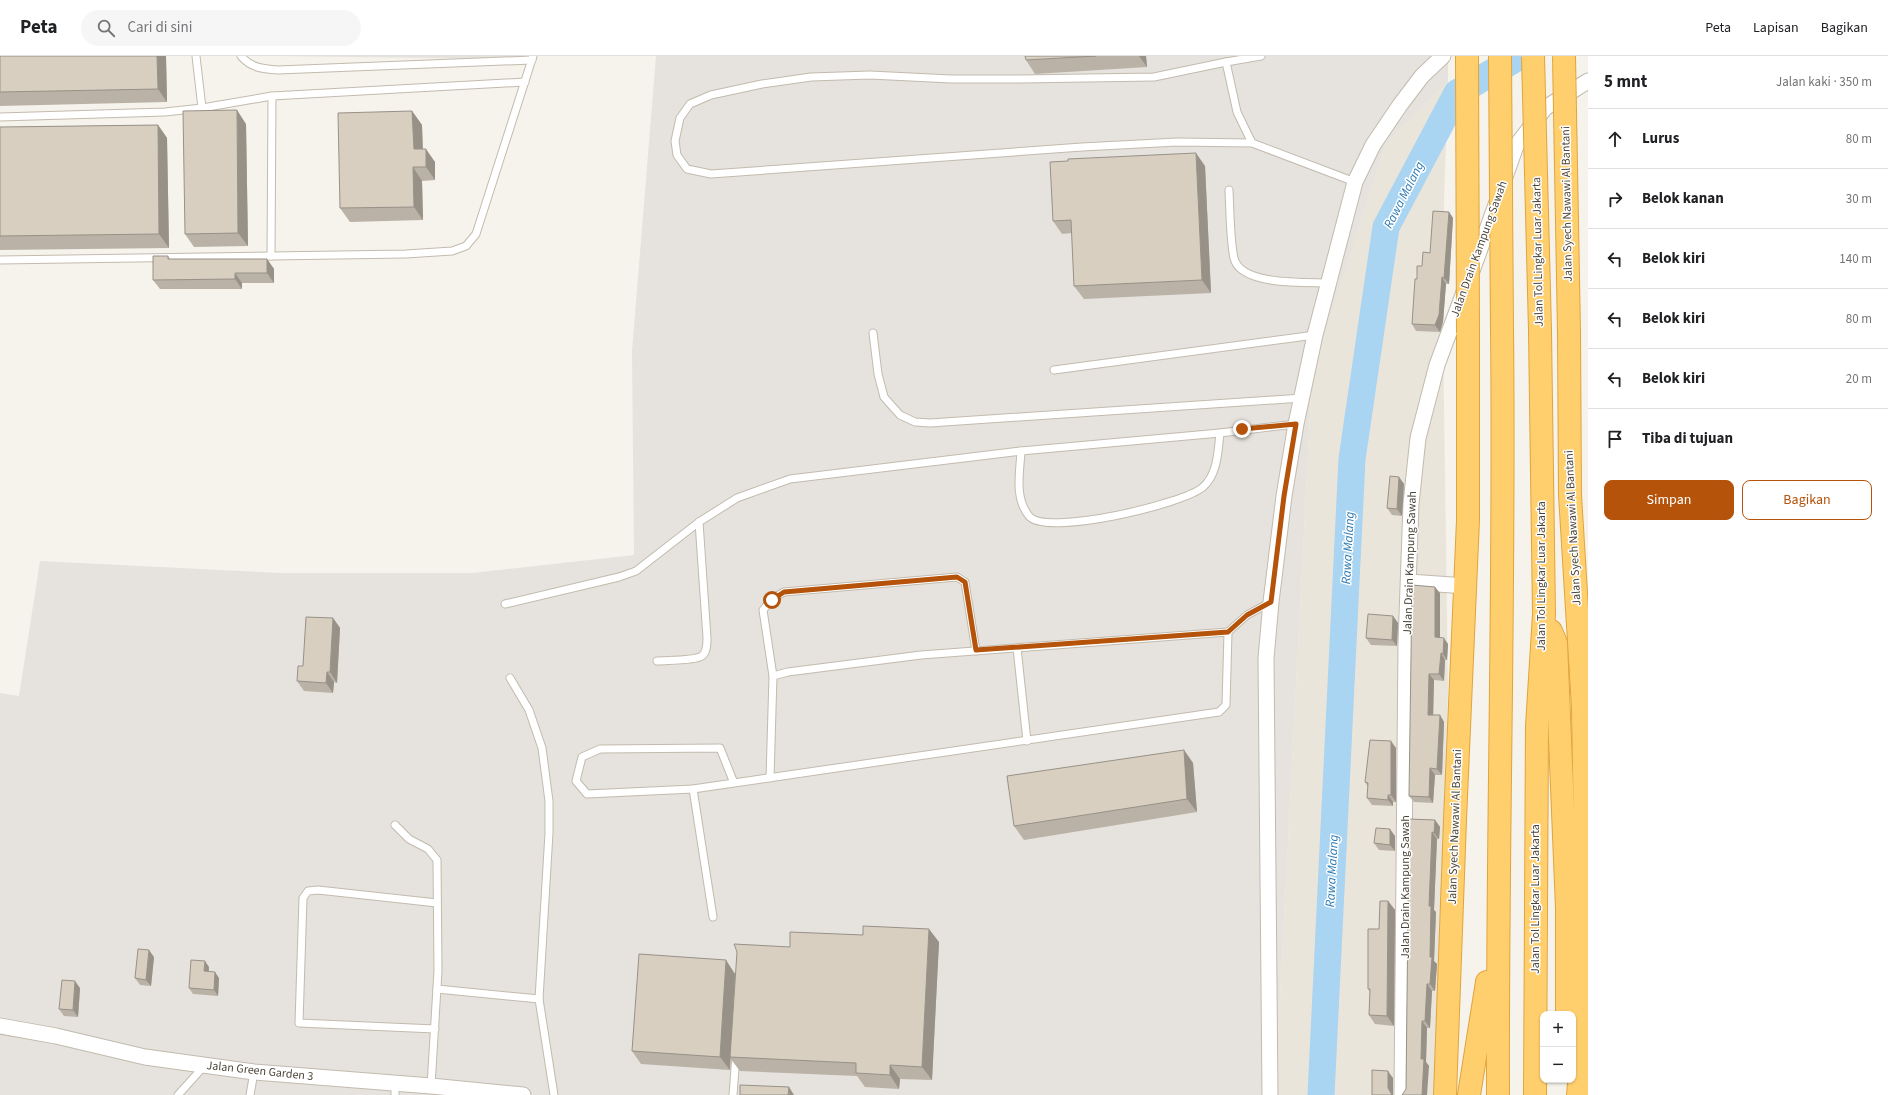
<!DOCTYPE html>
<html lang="id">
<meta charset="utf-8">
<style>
body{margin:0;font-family:"Source Sans 3",sans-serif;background:#f6f6f6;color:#202124}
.controls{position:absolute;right:12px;bottom:12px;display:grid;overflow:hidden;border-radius:8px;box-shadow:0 1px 3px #0004}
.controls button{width:36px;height:36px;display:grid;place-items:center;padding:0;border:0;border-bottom:1px solid #e0e0e0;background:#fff;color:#202124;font:20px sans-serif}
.stop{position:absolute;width:12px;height:12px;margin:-9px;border:3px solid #b45309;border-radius:50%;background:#fff}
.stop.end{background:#b45309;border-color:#fff;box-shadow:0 1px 4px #0008}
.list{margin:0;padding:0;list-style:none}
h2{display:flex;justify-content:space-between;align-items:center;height:52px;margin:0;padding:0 16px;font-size:17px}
h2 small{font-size:13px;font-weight:400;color:#757577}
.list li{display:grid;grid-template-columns:26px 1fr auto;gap:12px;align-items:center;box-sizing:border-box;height:60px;padding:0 16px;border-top:1px solid #e0e0e0}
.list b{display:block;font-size:15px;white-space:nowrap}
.list em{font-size:13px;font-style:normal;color:#757577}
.actions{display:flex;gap:8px;padding:12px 16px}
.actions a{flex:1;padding:9px 0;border:1px solid #b45309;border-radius:8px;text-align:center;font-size:14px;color:#b45309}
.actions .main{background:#b45309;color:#fff}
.icon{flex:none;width:22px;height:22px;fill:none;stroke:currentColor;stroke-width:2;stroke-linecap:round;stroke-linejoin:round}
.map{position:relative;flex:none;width:1588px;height:1039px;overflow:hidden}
header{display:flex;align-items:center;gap:24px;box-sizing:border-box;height:56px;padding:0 20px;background:#fff;border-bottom:1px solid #e0e0e0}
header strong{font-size:19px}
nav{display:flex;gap:22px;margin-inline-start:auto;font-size:14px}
.search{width:280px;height:36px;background:#f6f6f6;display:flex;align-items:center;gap:10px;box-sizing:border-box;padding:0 14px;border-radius:22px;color:#757577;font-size:15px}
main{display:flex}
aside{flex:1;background:#fff}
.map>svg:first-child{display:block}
</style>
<header>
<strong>Peta</strong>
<div class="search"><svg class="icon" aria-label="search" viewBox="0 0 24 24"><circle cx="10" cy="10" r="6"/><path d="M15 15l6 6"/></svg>Cari di sini</div>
<nav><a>Peta</a><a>Lapisan</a><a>Bagikan</a></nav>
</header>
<main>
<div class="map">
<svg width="1588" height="1039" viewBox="0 0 1588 1039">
<rect width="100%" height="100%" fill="#f6f3ec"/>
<!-- residential -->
<path fill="#eae5da" d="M1448 26 1442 205 1448 635 1434 1039H1275L1312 320 1386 87Z"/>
<!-- industrial -->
<g fill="#e6e2dd">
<path d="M273 0H522L520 3Z"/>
<path d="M656 0H1448V26L1386 87 1312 320 1275 1039H0V637L19 640 40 505 280 517H472L634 499 632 295Z"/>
</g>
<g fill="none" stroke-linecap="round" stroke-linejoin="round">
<!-- river -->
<path stroke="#a9d4f2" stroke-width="27" d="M1321 1039 1352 403 1386 171 1457 37 1520 0"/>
<defs>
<g id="lane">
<path d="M196 0 202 52"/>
<path d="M241 0C251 12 263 13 278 14L532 4"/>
<path d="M1226 6 1261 0"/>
<path d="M0 61 165 56 202 52 272 40 525 26"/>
<path d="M1252 87 1237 56 1226 6 1154 21 1020 23H951L870 19 811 21 762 28 711 39 690 48 680 62 675 85 677 99 687 113 711 118 1082 91 1177 86 1252 87 1355 126"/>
<path d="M1229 134C1230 154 1230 184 1234 202 1240 230 1306 226 1329 227"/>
<path d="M271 200 272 40"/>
<path d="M0 204 406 198 452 195 466 190 476 178 533 0"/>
<path d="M873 277 878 318 884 341 900 359 915 366 930 367 1302 342"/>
<path d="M1054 314 1315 279"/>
<path d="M1021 395C1020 416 1014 442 1029 460 1045 481 1184 448 1203 431 1218 418 1218 394 1220 377L1296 368"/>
<path d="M505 548 619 521 636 515 699 466 737 442 790 423 1021 395 1220 377"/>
<path d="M1017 592 1027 685"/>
<path d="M657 605C667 604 694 605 702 600 707 596 707 588 707 582L699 466"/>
<path d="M773 620 763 554 772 543 784 536 957 521 965 526 976 595"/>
<path d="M510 622 529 654 542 692 549 745V777L539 943 554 1039"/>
<path d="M770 722 773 620 788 616 921 599 1228 576"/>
<path d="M734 727 720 692 600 693 582 701 576 725 587 738 693 733 734 727 1219 656 1226 649 1228 576 1247 559 1271 546"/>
<path d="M693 733 713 861"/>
<path d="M395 769 409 783 428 793 437 804 438 915 431 1030"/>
<path d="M437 933 539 943"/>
<path d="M435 973 299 967 303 842 308 835 318 834 437 847"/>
<path d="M178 1039 205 1009"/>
<path d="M250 1039 254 1016"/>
<path d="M395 1039V1027"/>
<path d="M733 1039 736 999"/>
</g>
<g id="street">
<path d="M1505 121 1516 90 1545 52 1588 25"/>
<path d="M1472 215 1497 146"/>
<path d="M1409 526 1466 530"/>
<path d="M0 970 56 980 145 1001 254 1016 431 1030 523 1039"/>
<path d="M1270 1039 1266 602 1271 546 1284 440 1296 368 1315 279 1355 126 1373 89 1400 49 1422 20 1443 0"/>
<path d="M1402 1039 1406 587 1411 448 1418 382 1437 309 1464 236"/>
</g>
<g id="highway">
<path d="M1569 277 1570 439 1583 651 1587 893 1583 982 1578 1039"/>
<path d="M1551 575 1556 587 1567 852V958"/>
<path d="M1445 1039 1455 764 1468 464V277"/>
<path d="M1469 1039 1487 926"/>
<path d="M1498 1039C1497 784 1505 529 1502 274"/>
<path d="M1535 1039 1537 670 1544 558 1540 275"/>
</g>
</defs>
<!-- lane casing -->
<use href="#lane" stroke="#c2bbae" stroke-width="9"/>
<!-- street casing -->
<use href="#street" stroke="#c2bbae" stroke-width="17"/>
<!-- highway casing -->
<use href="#highway" stroke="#e0a43c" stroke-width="24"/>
<!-- lane -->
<use href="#lane" stroke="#fff" stroke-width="7"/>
<!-- street -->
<use href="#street" stroke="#fff" stroke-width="15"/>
<!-- highway -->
<use href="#highway" stroke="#ffcf6e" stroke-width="22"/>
<defs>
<g id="highway-bridge">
<path d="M1467 0 1468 277"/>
<path d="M1500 0 1502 274"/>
<path d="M1533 0 1540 275"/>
<path d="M1564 0 1569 277"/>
</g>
</defs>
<!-- highway-bridge casing -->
<use href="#highway-bridge" stroke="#e0a43c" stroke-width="24" stroke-linecap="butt"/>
<!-- highway-bridge -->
<use href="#highway-bridge" stroke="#ffcf6e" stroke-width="22"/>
</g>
<!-- wall -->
<g fill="#bab2a6">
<path d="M0 0H166L167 46 0 50Z"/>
<path d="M1025 0H1146L1147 11 1035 18 1026 4Z"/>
<path d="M412 55 422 69 423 93 435 106V124L422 125 423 164 350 166 340 152Z"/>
<path d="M246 68 248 190 194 191 185 178Z"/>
<path d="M158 69 167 82 169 192 0 194V71Z"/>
<path d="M1205 110 1211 237 1084 243 1074 230 1072 177 1062 178 1053 165Z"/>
<path d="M1449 156 1453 162 1449 228H1446L1443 266 1440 276 1416 275 1412 268 1417 223 1422 210 1430 197Z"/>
<path d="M168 200 170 203H267L274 213V227H242V233H160L153 224Z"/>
<path d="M1399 421 1404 428 1402 460 1392 459 1387 452Z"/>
<path d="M1440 537V581L1448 588 1447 604H1445L1444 625 1434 624 1433 659H1440L1444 666 1442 719H1435L1433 747 1414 746 1409 740Z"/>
<path d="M1393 560 1398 567 1397 590 1371 589 1366 582Z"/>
<path d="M333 562 340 572 337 627 334 626 333 637 304 635 297 625 303 610Z"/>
<path d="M1396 692V746H1393V750L1372 749 1367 742 1368 731 1365 726Z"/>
<path d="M1184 694 1193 707 1197 756 1024 784 1014 770Z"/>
<path d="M1409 763 1435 764 1440 771 1439 783H1437L1434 854 1436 856 1434 905 1437 908 1435 935H1432L1430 972H1427L1426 1006 1429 1010 1406 1033Z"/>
<path d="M1395 780V795L1379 794 1374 787Z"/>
<path d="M1388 845 1395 854 1394 970 1375 968 1369 959 1370 936 1368 933 1379 873Z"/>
<path d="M939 886 932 1024 900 1023 899 1033 865 1031 857 1020 740 1015 730 1002V1014L641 1008 632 995 735 917 790 891Z"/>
<path d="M154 901 151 930 140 929 135 922Z"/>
<path d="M209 911V916L219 922 218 940 193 938 189 932Z"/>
<path d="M80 932 78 961 64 960 59 953Z"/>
</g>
<!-- shaded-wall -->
<g fill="#979187">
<path d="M157 0H166L167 46 158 33Z"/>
<path d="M1139 0H1146L1147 11Z"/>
<path d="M237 54 246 68 248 190 238 177Z"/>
<path d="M412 55 422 69 423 106 414 93Z"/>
<path d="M158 69 167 82 169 192 159 178Z"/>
<path d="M426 93 435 106V124L426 111Z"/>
<path d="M1196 97 1205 110 1211 237 1202 224Z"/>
<path d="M413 111 422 125 423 164 414 151Z"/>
<path d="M1449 156 1453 162 1449 228 1444 222Z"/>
<path d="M267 203 274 213V227L267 217Z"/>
<path d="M235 217 242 227V233L235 223Z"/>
<path d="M1442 221 1446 228 1443 266 1440 276 1435 269Z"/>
<path d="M1399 421 1404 428 1402 460 1397 453Z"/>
<path d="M1435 531 1440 537V588L1435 581Z"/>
<path d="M1393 560 1398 567 1397 590 1392 584Z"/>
<path d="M333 562 340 572 337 627 330 616Z"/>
<path d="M1444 582 1448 588 1447 604 1443 598Z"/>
<path d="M1441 597 1445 604 1444 625 1439 618Z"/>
<path d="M327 616 334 626 333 637 326 627Z"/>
<path d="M1429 618 1434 624 1433 665 1428 659Z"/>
<path d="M1440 659 1444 666 1442 719 1437 713Z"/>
<path d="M1391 685 1396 692V746L1391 739Z"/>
<path d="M1184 694 1193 707 1197 756 1187 743Z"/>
<path d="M1430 712 1435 719 1433 747 1429 741Z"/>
<path d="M1388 739 1393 746V750L1388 744Z"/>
<path d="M1435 764 1440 771 1439 783 1434 777Z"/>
<path d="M1390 773 1395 780V795L1390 789Z"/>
<path d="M1432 776 1437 783 1434 854 1436 856 1434 905 1437 908 1435 935 1430 928 1429 850Z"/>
<path d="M1388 845 1395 854 1394 970 1387 960Z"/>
<path d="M929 873 939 886 932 1024 922 1011Z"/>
<path d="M149 894 154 901 151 930 146 924Z"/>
<path d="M726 904 735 918 730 1014 720 1001Z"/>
<path d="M205 905 209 911 208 921 204 915Z"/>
<path d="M215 916 219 922 218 940 214 934Z"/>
<path d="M75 925 80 932 78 961 73 954Z"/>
<path d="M1427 928 1432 935 1430 972 1425 965Z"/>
<path d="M1422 965 1427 972 1426 1006 1429 1010 1427 1039H1422L1421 1003Z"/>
<path d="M890 1009 900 1023 899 1033 890 1019Z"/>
<path d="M1388 1015 1393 1022V1039H1392L1388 1032Z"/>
<path d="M789 1031 794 1039H788Z"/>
</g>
<!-- building -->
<g fill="#d8cfc1" stroke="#979187">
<path d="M0 0H157L158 33 0 36Z"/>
<path d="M1025 0H1096L1026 4Z"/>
<path d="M237 54 238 177 185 178 183 55Z"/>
<path d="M412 55 414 93H426V111H413L414 151 340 152 338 57Z"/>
<path d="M158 69 159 178 0 180V71Z"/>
<path d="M1196 97 1202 224 1074 230 1071 164 1053 165 1050 106 1068 105V103Z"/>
<path d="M1433 155 1449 156 1444 222 1442 221 1439 259 1435 269 1412 268 1415 223H1417V210H1422L1423 196 1430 197Z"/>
<path d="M153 200H168V203H267V217H235V223L153 224Z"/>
<path d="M1390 420 1399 421 1397 453 1387 452Z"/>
<path d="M1412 529 1435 531V581L1444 582 1443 598 1441 597 1439 618H1429L1428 659H1440L1437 713 1430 712 1429 741 1409 740Z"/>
<path d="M1368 558 1393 560 1392 584 1366 582Z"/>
<path d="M306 561 333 562 330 616H327L326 627 297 625 298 610H303Z"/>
<path d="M1370 684 1391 685V739H1388V744L1367 742 1368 727 1365 726Z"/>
<path d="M1184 694 1187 743 1014 770 1007 720Z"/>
<path d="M1409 763 1435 764 1434 777 1432 776 1429 850H1431L1430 901H1432L1430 928H1427L1425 965H1422L1421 1003H1424L1422 1039H1402L1406 1033Z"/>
<path d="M1376 772 1390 773V789L1374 787Z"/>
<path d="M1380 845H1388L1387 960 1369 959 1370 933H1368V873H1379Z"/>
<path d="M863 870 929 873 922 1011 890 1009V1019L856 1017V1007L730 1001 737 896 734 888 790 891V876L863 879Z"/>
<path d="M138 893 149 894 146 924 135 922Z"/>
<path d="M639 898 726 904 720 1001 632 995Z"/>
<path d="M191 904 205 905 204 915 215 916 214 934 189 932Z"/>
<path d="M62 924 75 925 73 954 59 953Z"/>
<path d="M1372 1014 1388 1015V1032L1392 1039H1372Z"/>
<path d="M740 1029 789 1031 788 1039H740Z"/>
</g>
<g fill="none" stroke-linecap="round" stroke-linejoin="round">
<!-- route -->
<path stroke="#b45309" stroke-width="5" d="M772 544 784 536 957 521 965 526 976 594 1228 576 1247 559 1271 546 1284 440 1296 368 1242 373"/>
</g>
<g text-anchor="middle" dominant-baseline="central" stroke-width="3" stroke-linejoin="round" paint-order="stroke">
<!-- street labels -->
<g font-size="12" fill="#4b4439" stroke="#fff">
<text transform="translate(1567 148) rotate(-91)">Jalan Syech Nawawi Al Bantani</text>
<text transform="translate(1479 193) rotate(-70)">Jalan Drain Kampung Sawah</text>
<text transform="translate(1538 196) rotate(-91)">Jalan Tol Lingkar Luar Jakarta</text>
<text transform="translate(1573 472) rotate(-93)">Jalan Syech Nawawi Al Bantani</text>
<text transform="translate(1410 507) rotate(-88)">Jalan Drain Kampung Sawah</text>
<text transform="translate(1541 520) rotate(-90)">Jalan Tol Lingkar Luar Jakarta</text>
<text transform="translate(1455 771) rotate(-88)">Jalan Syech Nawawi Al Bantani</text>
<text transform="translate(1405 831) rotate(-90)">Jalan Drain Kampung Sawah</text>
<text transform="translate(1535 843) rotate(-90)">Jalan Tol Lingkar Luar Jakarta</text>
<text transform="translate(260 1015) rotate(6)">Jalan Green Garden 3</text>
</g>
<!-- water labels -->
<g font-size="13" font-style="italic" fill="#2e7ab2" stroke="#fff">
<text transform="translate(1404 139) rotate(-63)">Rawa Malang</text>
<text transform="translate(1348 492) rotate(-87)">Rawa Malang</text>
<text transform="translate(1332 815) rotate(-87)">Rawa Malang</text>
</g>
</g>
</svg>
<div class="controls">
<button>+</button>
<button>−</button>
</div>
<div class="stop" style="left:772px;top:544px"></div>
<div class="stop end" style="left:1242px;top:373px"></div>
</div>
<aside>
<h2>5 mnt<small>Jalan kaki · 350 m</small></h2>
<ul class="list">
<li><svg class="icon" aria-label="ahead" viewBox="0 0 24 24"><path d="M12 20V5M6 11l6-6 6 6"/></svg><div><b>Lurus</b></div><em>80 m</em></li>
<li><svg class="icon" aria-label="right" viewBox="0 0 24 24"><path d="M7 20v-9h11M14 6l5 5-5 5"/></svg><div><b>Belok kanan</b></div><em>30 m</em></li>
<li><svg class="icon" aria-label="left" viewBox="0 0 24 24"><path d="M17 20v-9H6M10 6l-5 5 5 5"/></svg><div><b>Belok kiri</b></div><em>140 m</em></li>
<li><svg class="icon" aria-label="left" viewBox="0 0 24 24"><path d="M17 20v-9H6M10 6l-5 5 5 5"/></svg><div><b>Belok kiri</b></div><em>80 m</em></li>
<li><svg class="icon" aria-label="left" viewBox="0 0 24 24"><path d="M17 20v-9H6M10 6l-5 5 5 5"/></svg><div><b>Belok kiri</b></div><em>20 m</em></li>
<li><svg class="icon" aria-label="arrive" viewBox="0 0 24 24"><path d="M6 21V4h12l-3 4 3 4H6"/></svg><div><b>Tiba di tujuan</b></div></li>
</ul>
<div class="actions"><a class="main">Simpan</a><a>Bagikan</a></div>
</aside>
</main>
